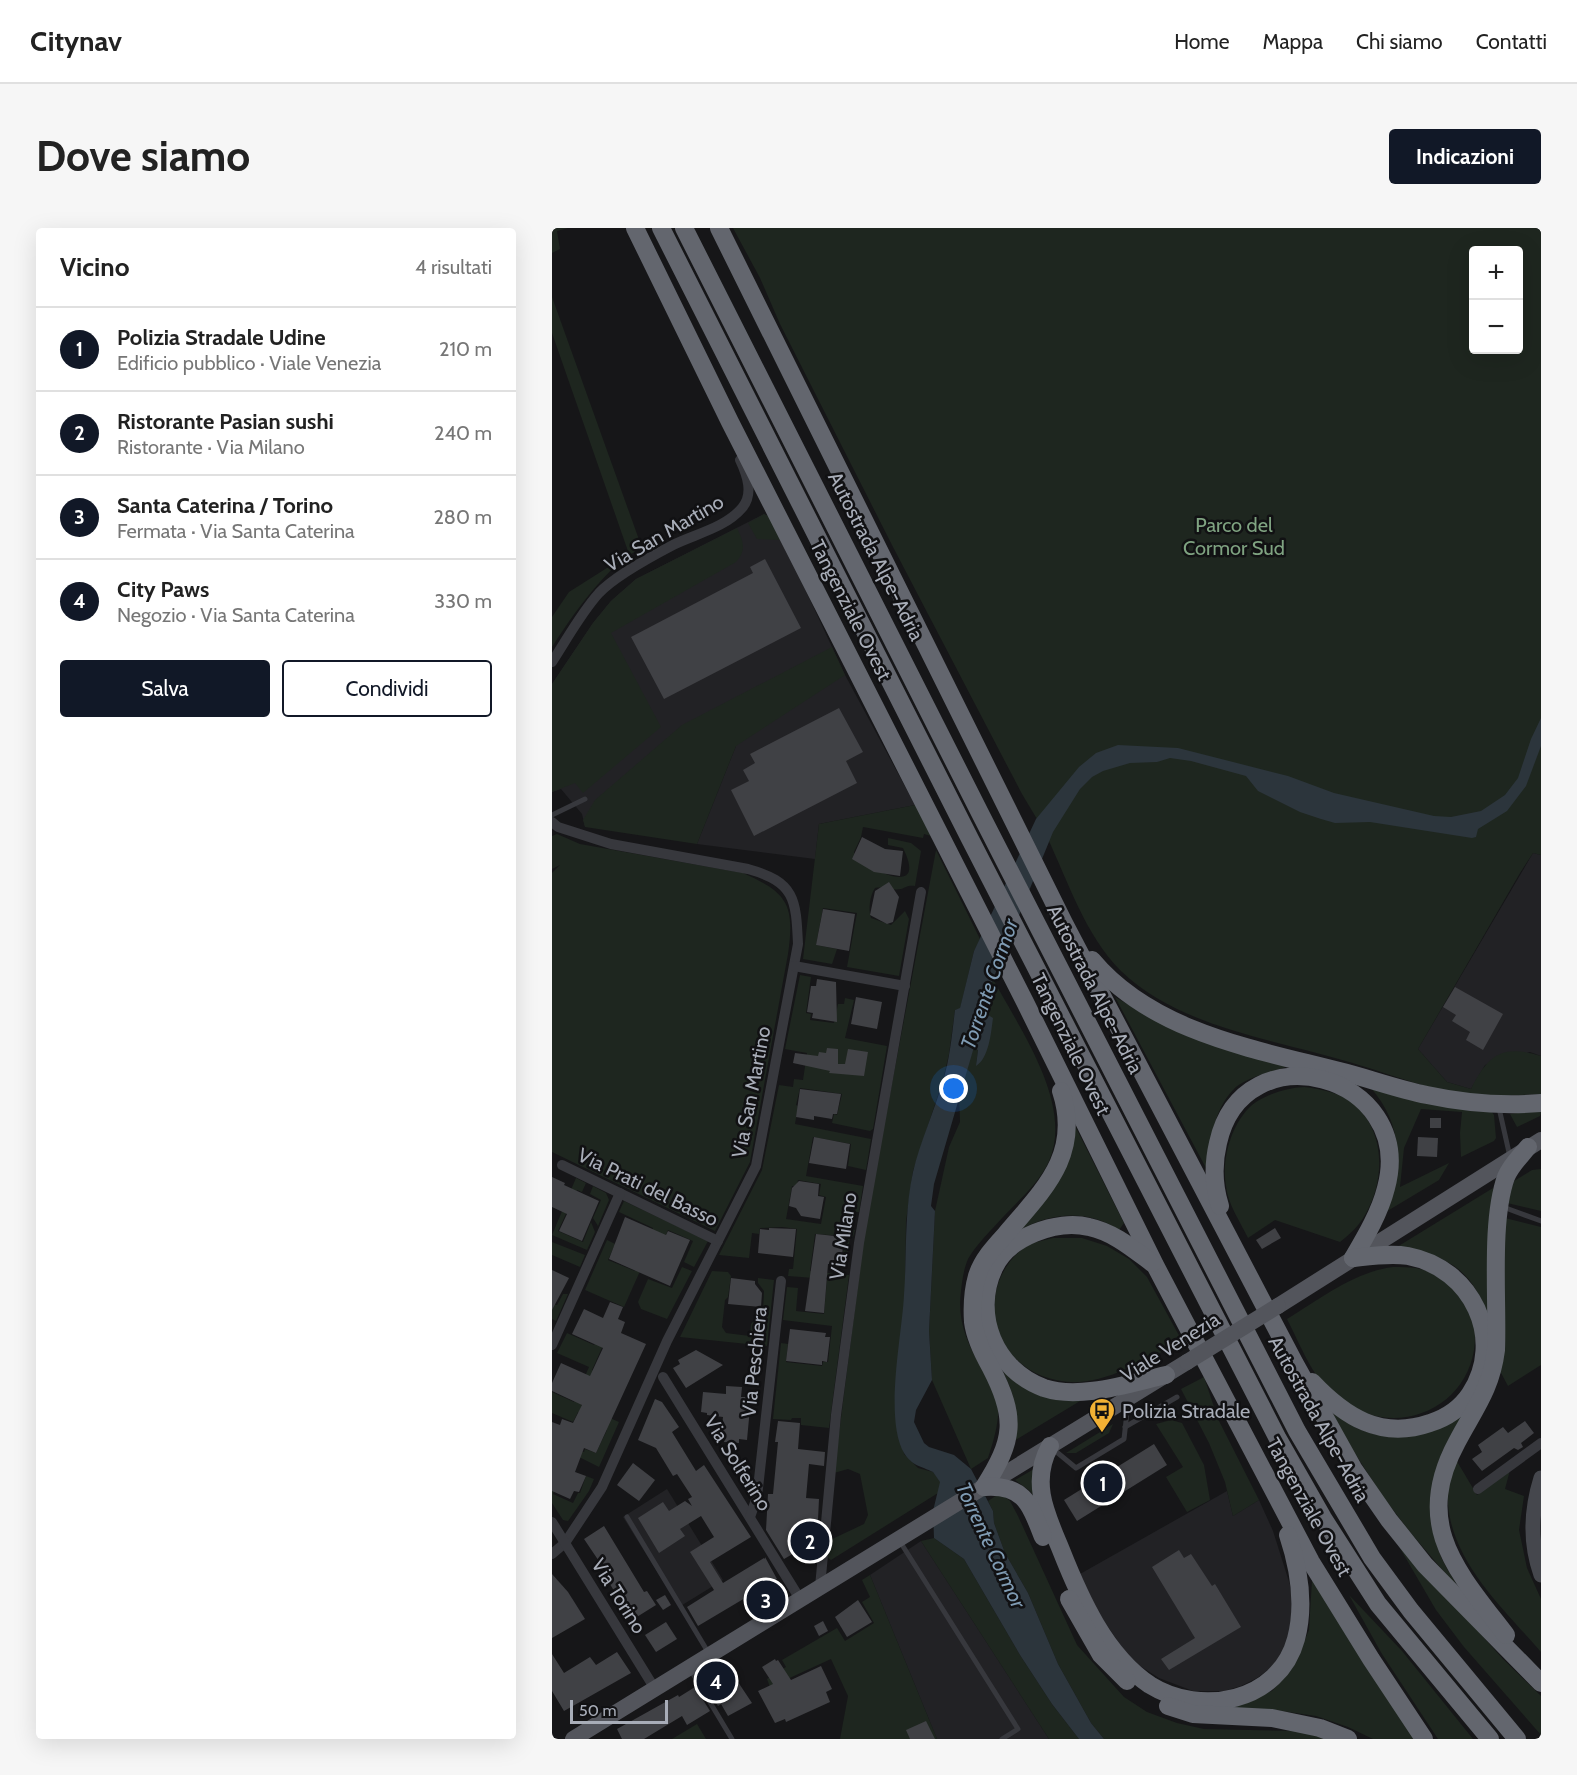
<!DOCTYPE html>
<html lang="it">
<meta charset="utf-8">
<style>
body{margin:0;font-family:Cabin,sans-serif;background:#f6f6f6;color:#222}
.controls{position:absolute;right:18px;top:18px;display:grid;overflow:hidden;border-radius:6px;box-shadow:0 6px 24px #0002}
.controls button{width:54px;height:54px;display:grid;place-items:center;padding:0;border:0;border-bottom:2px solid #e0e0e0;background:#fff;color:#222;font:30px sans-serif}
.scale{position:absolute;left:18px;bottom:15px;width:98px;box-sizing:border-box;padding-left:6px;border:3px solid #a8adb8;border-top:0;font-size:16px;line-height:21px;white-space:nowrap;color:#a8adb8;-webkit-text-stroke:4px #111113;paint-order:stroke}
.you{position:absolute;left:402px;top:861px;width:21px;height:21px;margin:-15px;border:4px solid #fff;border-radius:50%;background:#1a73e8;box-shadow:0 0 0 9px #1a73e833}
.badge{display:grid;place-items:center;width:39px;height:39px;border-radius:50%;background:#111827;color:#fff;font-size:20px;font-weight:700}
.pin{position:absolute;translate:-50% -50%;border:3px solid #fff;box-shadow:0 2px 6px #0006}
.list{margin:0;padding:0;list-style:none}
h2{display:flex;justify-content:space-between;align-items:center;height:78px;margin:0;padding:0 24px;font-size:26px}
h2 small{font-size:20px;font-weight:400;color:#767676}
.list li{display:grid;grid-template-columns:39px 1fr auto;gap:18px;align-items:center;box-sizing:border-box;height:84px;padding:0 24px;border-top:2px solid #e0e0e0}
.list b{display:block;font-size:22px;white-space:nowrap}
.list p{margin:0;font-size:20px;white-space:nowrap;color:#767676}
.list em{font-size:20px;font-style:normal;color:#767676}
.actions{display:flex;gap:12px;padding:18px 24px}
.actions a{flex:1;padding:14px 0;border:2px solid #111827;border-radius:6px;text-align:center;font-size:21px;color:#111827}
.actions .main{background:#111827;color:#fff}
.map{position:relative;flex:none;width:989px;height:1511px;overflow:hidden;border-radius:6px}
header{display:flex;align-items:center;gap:36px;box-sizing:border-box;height:84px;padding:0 30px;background:#fff;border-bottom:2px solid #e0e0e0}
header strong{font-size:28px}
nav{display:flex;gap:33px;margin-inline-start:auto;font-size:21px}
.intro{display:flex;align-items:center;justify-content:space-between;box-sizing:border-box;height:144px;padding:0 36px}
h1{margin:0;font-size:42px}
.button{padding:15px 27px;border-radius:6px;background:#111827;color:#fff;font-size:21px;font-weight:700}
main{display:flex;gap:36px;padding:0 36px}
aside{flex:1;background:#fff;border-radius:6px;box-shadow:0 6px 24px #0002}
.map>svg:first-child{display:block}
</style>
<header>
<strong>Citynav</strong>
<nav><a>Home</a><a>Mappa</a><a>Chi siamo</a><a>Contatti</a></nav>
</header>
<div class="intro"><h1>Dove siamo</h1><a class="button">Indicazioni</a></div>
<main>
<aside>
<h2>Vicino<small>4 risultati</small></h2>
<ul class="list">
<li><span class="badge">1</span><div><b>Polizia Stradale Udine</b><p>Edificio pubblico · Viale Venezia</p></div><em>210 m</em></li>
<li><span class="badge">2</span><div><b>Ristorante Pasian sushi</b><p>Ristorante · Via Milano</p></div><em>240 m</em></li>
<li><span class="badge">3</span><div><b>Santa Caterina / Torino</b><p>Fermata · Via Santa Caterina</p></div><em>280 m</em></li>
<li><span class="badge">4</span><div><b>City Paws</b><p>Negozio · Via Santa Caterina</p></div><em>330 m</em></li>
</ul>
<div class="actions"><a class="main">Salva</a><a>Condividi</a></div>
</aside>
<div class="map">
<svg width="989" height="1511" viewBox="0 0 989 1511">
<rect width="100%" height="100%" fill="#161618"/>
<!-- built -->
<g fill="#222225">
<path d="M212 286 220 290 293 447 363 577 267 596 263 631 145 616 184 518 33 599 30 586 9 561 0 564V456L41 395 59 373 84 351Z"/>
<path d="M981 625 989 627V828L978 824 933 837 919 861 895 854 866 821Z"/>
<path d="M115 1261 171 1352 127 1379 71 1289Z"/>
<path d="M675 1263 681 1288 707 1272 721 1303 739 1360 740 1386 737 1409 731 1424 720 1439 705 1450 689 1458 672 1463H641L607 1450 588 1438 574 1425 545 1383 528 1346Z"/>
<path d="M369 1313 497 1511H385L318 1347Z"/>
</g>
<!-- green -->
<g fill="#1e261f" fill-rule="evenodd">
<path d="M0 0H16L5 3 8 21 0 25Z"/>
<path d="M181 0H989V627L981 625 968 645 866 821 895 854 919 861C936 827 950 816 989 828V866C967 867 943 869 921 867 882 864 844 848 807 837 730 812 630 802 569 743 533 707 516 653 495 609 487 594 479 581 470 566L341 319 228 96 208 50ZM921 22H966V122H921Z"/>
<path d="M0 69 90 320C56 335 20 388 0 419V389L17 364 77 326 0 105Z"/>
<path d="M212 286 220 290 230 312 205 311 196 295Z"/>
<path d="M185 300C191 313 195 322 184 334L59 405 109 499 31 565 23 555 0 564V456L41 395 59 373 84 351Z"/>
<path d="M280 419 293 447 184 518 145 616 33 599 31 592 43 572 130 497Z"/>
<path d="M363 577 379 608 372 606 371 610 311 599 309 609 302 624 305 633C324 643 375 669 351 620L336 617V610L359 615 369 623 363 658C356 657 355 659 349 661 341 663 331 658 323 660 318 667 316 681 319 690L339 697 353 683 357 691 347 748 295 739 305 685 271 680 264 717 285 721 280 736 251 731 267 596Z"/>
<path d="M5 606 28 616 191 645C236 665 243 677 236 726L198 934 163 1003 0 924V645L8 637 0 641V608Z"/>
<path d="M384 622 428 711 422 723 408 781 403 782 397 826 391 852 361 943 354 993 353 1066 343 1178 352 1226 366 1240 381 1244 389 1254 386 1265 279 1332 275 1329 276 1313 312 1296 316 1287 308 1246 296 1241 282 1245 314 994Z"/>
<path d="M248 747 259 749 254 785 259 786 258 792 282 795 286 776H292L293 770 302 772 293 810 335 818 321 901 318 903 280 895 282 886 285 887 290 866 248 860 244 877 246 878 243 896 319 911 314 942 296 938 299 916 261 909 254 948 311 958 307 984H299L297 1001 303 1002 301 1009H298L294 1036 290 1035 293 1008 263 1006 258 1043 297 1047 277 1200 249 1197V1190H240L239 1192 221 1191 229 1115 236 1116 234 1134 270 1138 271 1134H276L280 1098 231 1092 235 1059 246 1060 244 1083 272 1086 275 1051 236 1048 237 1041H241L245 1001 230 999 208 1000 207 1006 200 1005 197 1030 167 1027 210 942 227 857 241 859 242 851 251 852 255 825 233 821ZM246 952 269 956 267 967 274 969 269 996 234 991 240 958H245Z"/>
<path d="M441 751C467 800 522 876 497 933 487 955 467 972 451 989 441 1000 423 1018 416 1031 412 1040 410 1053 409 1063 405 1092 415 1116 430 1140 434 1147 442 1155 444 1163 450 1186 443 1208 436 1230L419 1241 380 1152 377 1103 383 983 397 919 408 894 407 863 422 818 426 822 424 838Z"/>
<path d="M563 769 606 793 737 838C721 843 692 850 681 862 661 883 659 913 654 940Z"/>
<path d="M752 859C769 861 790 865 803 877 834 905 833 953 813 987 807 998 798 1006 788 1014L723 992 696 1010C688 993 676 977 674 958 669 931 680 891 704 874 718 865 735 860 752 859Z"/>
<path d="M818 859 939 883 942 887 944 910 942 913 909 929 908 905 910 884 869 881 852 920 848 959 897 935 887 952 832 985C851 940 852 897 818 859Z"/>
<path d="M986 882 989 884 988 888 965 899 958 886Z"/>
<path d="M523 898 572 995 567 1002C537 982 501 984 470 1001Z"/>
<path d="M989 941V983L955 975 962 953 980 942Z"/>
<path d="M24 950 34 955 30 964 25 962 6 1003 31 1014 39 994 43 1004 35 1022 0 1007Z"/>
<path d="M41 958 54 965 57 972 46 998 41 990 49 972 38 966Z"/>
<path d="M941 960 937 1092C920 1039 897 1029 845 1019Z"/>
<path d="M72 973 156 1013 142 1039 132 1034 141 1013 116 1002 105 1026 97 1023 72 1079 33 1062 55 1012 63 1016 56 1032 83 1043 101 1000 67 984Z"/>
<path d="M953 990 989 999V1137L956 1158 948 1143Z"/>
<path d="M501 1010H530L555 1018 577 1031 595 1049 630 1113C602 1128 560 1152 528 1154 472 1157 427 1109 447 1053 453 1038 464 1023 479 1016 486 1013 494 1012 501 1010Z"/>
<path d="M0 1014 33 1027 28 1039 0 1027Z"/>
<path d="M130 1039 140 1043 115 1091 89 1081 86 1074 96 1051 120 1060Z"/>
<path d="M841 1039C849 1039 857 1039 864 1040 880 1043 896 1054 906 1067 912 1075 918 1084 921 1095 924 1103 923 1113 922 1122 914 1172 864 1201 816 1186 806 1183 785 1169 777 1162 758 1144 747 1114 735 1091 768 1071 802 1044 841 1039Z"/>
<path d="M160 1043 176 1044 179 1048 176 1069 173 1072 170 1099 174 1105 198 1108 199 1096 211 1083 212 1063 206 1055V1050L222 1052 215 1118 128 1109Z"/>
<path d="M11 1066H16L4 1093 0 1091V1076L5 1077Z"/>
<path d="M50 1101 57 1104 40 1142 43 1144 29 1177 67 1194 47 1239 25 1228V1222L32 1224 33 1221 44 1225 55 1202 31 1193 33 1188 26 1184 21 1194 0 1185V1164L22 1174 37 1139 5 1125 15 1105 42 1117Z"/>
<path d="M449 1139 538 1167 462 1213C466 1177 464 1172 449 1139Z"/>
<path d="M652 1149 666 1191 707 1272 681 1288 673 1254 657 1215 629 1161Z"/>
<path d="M920 1174C909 1190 899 1205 891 1222 876 1256 875 1301 892 1335 897 1345 905 1356 911 1366L859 1305 831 1269 774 1180 806 1201 825 1207Z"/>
<path d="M619 1192 630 1195 652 1237 658 1272 635 1284 614 1249 631 1239 604 1196Z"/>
<path d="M561 1196 557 1205 524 1225H514Z"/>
<path d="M0 1223 5 1255 1 1266 21 1275 26 1265H28L34 1248 42 1251 37 1263 16 1293 11 1292 0 1275Z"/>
<path d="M903 1230 925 1267 958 1242 953 1261 972 1268 967 1302 975 1340 989 1371V1424C952 1381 901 1336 896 1276 894 1260 899 1245 903 1230Z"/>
<path d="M482 1241 484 1271 478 1263 463 1252Z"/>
<path d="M448 1265 458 1273 466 1288 525 1417 572 1469 595 1484 625 1495 652 1501 748 1503 780 1511H552L539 1495 506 1436 476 1365 453 1325 442 1295 441 1283 436 1273Z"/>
<path d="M382 1310 412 1331 468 1427 500 1476 527 1511H497L369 1313Z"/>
<path d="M842 1310 951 1431 989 1468V1507L912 1419 884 1382Z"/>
<path d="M318 1347 385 1511H288L296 1468 279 1431 218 1459 215 1451 234 1439 230 1432 285 1400 293 1413 322 1395 310 1374 318 1369 310 1352Z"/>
<path d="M760 1352 863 1511H821L796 1499 764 1488 717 1481 667 1480 720 1463 741 1439 757 1402Z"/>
<path d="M797 1367 850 1423 921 1511H886L830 1426Z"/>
<path d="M145 1496 154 1511H120Z"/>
</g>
<!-- water -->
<path fill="#2c353c" d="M989 490V518L974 558 955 583 926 601 924 609 920 610 818 594 783 595 769 591 748 584 706 563 694 548 639 533 618 530 605 534 578 535 551 543 540 549 528 561 501 604 441 751 433 785 441 790C439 805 437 830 424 838L426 822 422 819 382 956 379 978 383 983 377 1103 380 1152 364 1182 362 1194 372 1215 377 1219 402 1227 419 1241 441 1283 442 1295 453 1325 476 1365 506 1436 539 1495 552 1511H527L500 1476 468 1427 412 1331 382 1310 381 1283 388 1254 381 1244C369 1238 360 1238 352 1225 332 1190 350 1108 352 1067 355 1026 352 985 361 944 368 914 382 884 391 853 398 830 400 806 403 782L408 780 422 723 484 591 527 539 544 525 566 517 626 520 736 548 782 565 882 588 899 589 929 583 953 567 966 550 979 511Z"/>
<!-- building -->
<g fill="#404145">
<path d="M213 331 249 400 112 471 79 409 201 345 198 339Z"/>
<path d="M287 480 311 524 294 533 305 555 202 608 179 562 197 553 191 542 203 535 198 526Z"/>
<path d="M310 609 333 621 351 623 348 648 322 644 300 631Z"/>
<path d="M337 654 347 669 341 694 335 696 318 687 323 663Z"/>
<path d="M271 681 303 686 297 723 264 717Z"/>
<path d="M265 751 284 754 285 794 260 790 261 785 255 784 259 758H264Z"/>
<path d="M903 759 951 786 931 822 914 812 918 804 900 793 904 787 891 779Z"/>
<path d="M304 769 330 774 325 801 299 796Z"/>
<path d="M275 820 286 821V836H293L296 821 316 824 312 848 277 845 278 843 241 835 243 825 266 828 267 824 274 825Z"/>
<path d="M248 861 289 866 285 886H281L280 891 262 888V892L244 889Z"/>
<rect x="878" y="890" width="11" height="10"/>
<path d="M262 909 298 916 294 941 257 935Z"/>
<path d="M866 909 886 910 885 929 865 928Z"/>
<path d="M0 949 13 955 12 957 47 973 30 1013 7 1003 15 986 0 979Z"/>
<path d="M247 953 267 956 266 968 272 969 268 991 249 988 244 980 237 978 240 960Z"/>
<path d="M73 989 114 1007 116 1003 138 1012 118 1058 57 1031Z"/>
<path d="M217 1000 244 1001 241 1029 206 1025 208 1001 217 1002Z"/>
<path d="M723 1000 729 1010 710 1021 704 1012Z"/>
<path d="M264 1006 292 1009 290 1028H286L285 1032H281L280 1036H276L272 1085 253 1083Z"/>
<path d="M0 1042 17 1050 0 1082Z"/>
<path d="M179 1050 203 1053V1056L210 1065 209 1079 176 1076Z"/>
<path d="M58 1074 71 1079 66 1091 73 1094 69 1105 94 1116 44 1225 32 1220 23 1244 34 1248 27 1264 22 1263 18 1271 0 1263V1194L8 1197 10 1191 21 1195 30 1177 0 1163V1155L9 1135 38 1148 51 1120 20 1106 32 1081 51 1090Z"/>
<path d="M238 1101 274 1105 273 1109H278L275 1134 270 1133V1137L234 1133Z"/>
<path d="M144 1122 171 1137 134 1160 121 1140 128 1136 126 1132Z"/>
<path d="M174 1158 190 1159 189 1169H199L195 1212 187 1211V1215L172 1214 173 1209 169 1208 171 1189 155 1187V1185L149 1184 151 1164 174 1166Z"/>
<path d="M103 1171 110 1174 127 1199 120 1204 144 1243 152 1237 199 1309 158 1334 171 1355 212 1330 213 1331V1329L225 1351 146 1398 135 1379 162 1362 138 1324 162 1309 149 1288 128 1301 133 1308 107 1325 86 1290 111 1274 117 1283 133 1273 140 1278 136 1271 140 1269 125 1246 121 1248 104 1220 86 1212Z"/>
<path d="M226 1193 248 1195 246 1221 273 1224 272 1238 257 1236 254 1270 267 1271 265 1312 232 1331 214 1302 216 1266H221L226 1214H223Z"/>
<path d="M973 1193 982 1205 969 1215 971 1219 966 1222 962 1220 930 1243 920 1231 930 1224 926 1217 951 1199 956 1205Z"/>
<path d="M602 1216 615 1237 525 1293 512 1272Z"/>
<path d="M81 1235 103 1252 87 1273 65 1257Z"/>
<path d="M52 1298 92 1364 95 1363 104 1377 80 1392 56 1353 59 1351 32 1311Z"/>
<path d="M627 1322 632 1330 639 1326 660 1358 663 1356 689 1399 617 1442 609 1431 643 1410 600 1339Z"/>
<path d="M0 1346 16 1364 33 1391 0 1410Z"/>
<path d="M113 1367 119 1377 111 1382 104 1372Z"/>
<path d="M306 1372 320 1394 295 1409 283 1389Z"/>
<path d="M271 1393 276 1403 267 1408 262 1398Z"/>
<path d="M114 1394 125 1411 104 1424 93 1407Z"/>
<path d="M65 1424 79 1445 12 1483 0 1463V1426L12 1445 38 1429 44 1437Z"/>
<path d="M223 1431 224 1433 226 1432 239 1452 269 1438 280 1461 274 1464 278 1474 234 1494 233 1491 223 1495 206 1463 221 1456 210 1439Z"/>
<path d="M176 1439 200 1475 176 1488 169 1476 166 1478 153 1457 167 1448 166 1445Z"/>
<path d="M143 1459 158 1483 135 1497 130 1488 92 1511H70L65 1501 126 1467 127 1469Z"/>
<path d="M374 1493 383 1511H358L354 1502Z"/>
</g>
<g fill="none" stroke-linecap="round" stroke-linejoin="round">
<!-- lane -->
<g stroke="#37383d" stroke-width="5">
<path d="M0 587 33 571"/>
<path d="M947 880 958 929"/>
<path d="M951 979 989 993"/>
<path d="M573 1199 625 1169"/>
<path d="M501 1221 524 1240 572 1211 576 1175"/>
<path d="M75 1289 156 1424"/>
<path d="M347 1312 466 1501 450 1511"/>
<path d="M138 1441 180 1511"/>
</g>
<!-- street -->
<g stroke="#37383d" stroke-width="10">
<path d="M0 434C15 411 29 385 47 365 63 348 100 328 121 317 143 306 173 300 190 280 202 266 195 247 188 232"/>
<path d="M0 594 6 599 59 616 196 641C243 654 244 671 246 716L204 938 115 1113 50 1259 13 1315 0 1326"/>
<path d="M242 738 353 758"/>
<path d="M10 937 166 1013"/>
<path d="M0 1117 68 965"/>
<path d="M111 1149 248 1371"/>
<path d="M926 1261 989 1215"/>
<path d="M198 1289 205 1269 229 1053"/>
<path d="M0 1294 103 1461"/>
<path d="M268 1359 284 1187 307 1015 369 664"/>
</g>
<!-- secondary -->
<path stroke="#45474d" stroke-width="15" d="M989 1250C979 1282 978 1316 989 1347"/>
<!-- primary -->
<g stroke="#53555c" stroke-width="16">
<path d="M726 1078 989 912"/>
<path d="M21 1511 635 1134"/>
</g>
<!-- highway -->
<g stroke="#63666e" stroke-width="18">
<path d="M83 0 178 194 473 774 603 1037 759 1334 819 1431 872 1511"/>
<path d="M109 0 418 611 726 1211 771 1290 826 1376 938 1511"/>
<path d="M132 0 430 589 745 1203 820 1330 859 1383 965 1511"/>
<path d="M167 0 512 695 743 1136 801 1240 837 1292 873 1337 989 1455"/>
<path d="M540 732C600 804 702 821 787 843 816 850 845 861 875 867 912 875 951 878 989 875"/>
<path d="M668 978C661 956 661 936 666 915 691 800 865 846 834 960 828 984 814 1008 801 1030"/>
<path d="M600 1035C580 1020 561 1004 537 999 505 991 456 1009 442 1040 420 1087 443 1142 492 1160 528 1172 578 1155 614 1147"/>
<path d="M760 1154C793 1189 829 1212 878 1195 894 1190 908 1181 918 1166 954 1111 920 1040 856 1028 839 1025 819 1028 801 1030"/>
<path d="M498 1218C478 1254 494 1286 509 1322 528 1370 553 1427 598 1457 649 1489 727 1474 744 1411 753 1377 747 1340 736 1307"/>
<path d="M432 1259C462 1212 465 1190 439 1140 431 1126 423 1110 421 1094 420 1079 421 1062 425 1048 430 1032 442 1019 453 1007 491 962 530 927 509 863"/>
<path d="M432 1259C472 1256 478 1276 491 1309"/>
<path d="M517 1371 549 1427 575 1453"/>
<path d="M954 1407C905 1343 860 1297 905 1214 923 1180 939 1161 944 1122 946 1073 938 994 954 949 959 937 968 929 976 919"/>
<path d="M616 1478 641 1486 720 1490 768 1500 796 1511"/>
</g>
<!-- primary-bridge -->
<path stroke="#53555c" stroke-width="16" d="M635 1134 726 1078"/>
</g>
<!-- icons -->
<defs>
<symbol id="bus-pin" viewBox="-11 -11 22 30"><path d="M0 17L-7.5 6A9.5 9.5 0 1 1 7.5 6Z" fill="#f2b134" stroke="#111113"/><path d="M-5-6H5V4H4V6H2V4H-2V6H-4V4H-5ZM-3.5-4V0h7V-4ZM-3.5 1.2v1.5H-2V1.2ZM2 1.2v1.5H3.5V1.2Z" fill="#111"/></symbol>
</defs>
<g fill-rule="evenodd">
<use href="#bus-pin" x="535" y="1168" width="30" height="40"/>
</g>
<g text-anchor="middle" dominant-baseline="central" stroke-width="5" stroke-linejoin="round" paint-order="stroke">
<!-- park labels -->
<g font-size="20" fill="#7fa381" stroke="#111113">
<text x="682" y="297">Parco del<tspan x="682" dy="23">Cormor Sud</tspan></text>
</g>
<!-- street labels -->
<g font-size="20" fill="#a8adb8" stroke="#111113">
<text transform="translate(112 305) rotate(-30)">Via San Martino</text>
<text transform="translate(324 328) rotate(63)">Autostrada Alpe-Adria</text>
<text transform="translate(299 382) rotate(63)">Tangenziale Ovest</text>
<text transform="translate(543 761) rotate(63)">Autostrada Alpe-Adria</text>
<text transform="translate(519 816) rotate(64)">Tangenziale Ovest</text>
<text transform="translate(199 864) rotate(-79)">Via San Martino</text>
<text transform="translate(96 959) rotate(26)">Via Prati del Basso</text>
<text transform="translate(291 1008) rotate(-81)">Via Milano</text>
<text transform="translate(618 1119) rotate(-32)">Viale Venezia</text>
<text transform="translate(202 1134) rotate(-84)">Via Peschiera</text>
<text transform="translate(767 1191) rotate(61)">Autostrada Alpe-Adria</text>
<text transform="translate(186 1235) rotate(58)">Via Solferino</text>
<text transform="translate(757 1279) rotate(61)">Tangenziale Ovest</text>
<text transform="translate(67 1368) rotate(58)">Via Torino</text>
</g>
<!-- poi labels -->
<g font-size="20" fill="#a8adb8" stroke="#111113" text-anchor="start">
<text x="570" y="1183">Polizia Stradale</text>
</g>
<!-- water labels -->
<g font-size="21" font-style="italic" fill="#7f9bb3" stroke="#111113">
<text transform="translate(437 756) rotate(-71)">Torrente Cormor</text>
<text transform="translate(439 1317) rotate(65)">Torrente Cormor</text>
</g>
</g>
</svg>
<div class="controls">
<button>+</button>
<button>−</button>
</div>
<div class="scale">50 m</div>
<div class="you"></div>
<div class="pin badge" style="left:551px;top:1255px">1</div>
<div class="pin badge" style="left:258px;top:1313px">2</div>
<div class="pin badge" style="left:214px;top:1372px">3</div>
<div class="pin badge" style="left:164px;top:1453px">4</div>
</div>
</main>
